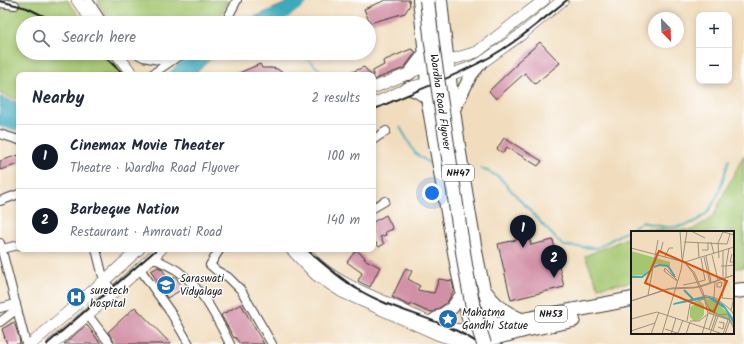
<!DOCTYPE html>
<meta charset="utf-8">
<style>
body{margin:0;font-family:Kalam,sans-serif;background:#f6f6f7;color:#1f2937}
.controls{position:absolute;right:12px;top:12px;display:grid;overflow:hidden;border-radius:8px;box-shadow:0 2px 6px #0003}
.controls button{width:36px;height:36px;display:grid;place-items:center;padding:0;border:0;border-bottom:1px solid #e0e1e3;background:#fff;color:#1f2937;font:20px sans-serif}
.compass{position:absolute;left:648px;top:12px;width:36px;height:36px;border-radius:50%;background:#fff;box-shadow:0 2px 6px #0003;rotate:157deg}
.you{position:absolute;left:432px;top:193px;width:14px;height:14px;margin:-10px;border:3px solid #fff;border-radius:50%;background:#1a73e8;box-shadow:0 0 0 6px #1a73e833}
.badge{display:grid;place-items:center;width:26px;height:26px;border-radius:50%;background:#111827;color:#fff;font-size:13px;font-weight:700}
.pin{position:absolute;translate:-50% -33px;filter:drop-shadow(0 1px 2px #0008)}
.pin::after{content:'';position:absolute;top:21px;width:14px;height:12px;background:inherit;clip-path:polygon(0 0,100% 0,50% 100%)}
.list{margin:0;padding:0;list-style:none}
h2{display:flex;justify-content:space-between;align-items:center;height:52px;margin:0;padding:0 16px;font-size:17px}
h2 small{font-size:13px;font-weight:400;color:#747a83}
.list li{display:grid;grid-template-columns:26px 1fr auto;gap:12px;align-items:center;box-sizing:border-box;height:64px;padding:0 16px;border-top:1px solid #e0e1e3}
.list b{display:block;font-size:15px;white-space:nowrap}
.list p{margin:0;font-size:13px;white-space:nowrap;color:#747a83}
.list em{font-size:13px;font-style:normal;color:#747a83}
.icon{flex:none;width:22px;height:22px;fill:none;stroke:currentColor;stroke-width:2;stroke-linecap:round;stroke-linejoin:round}
.map{position:relative;flex:none;width:744px;height:344px;overflow:hidden}
.search{position:absolute;background:#fff;box-shadow:0 2px 6px #0003;left:16px;top:16px;width:360px;height:44px;display:flex;align-items:center;gap:10px;box-sizing:border-box;padding:0 14px;border-radius:22px;color:#747a83;font-size:15px}
.panel{position:absolute;background:#fff;box-shadow:0 2px 6px #0003;left:16px;top:72px;width:360px;height:180px;border-radius:8px}
.map>svg:first-child{display:block}
</style>
<div class="map">
<svg width="744" height="344" viewBox="0 0 744 344">
<rect width="100%" height="100%" fill="#fff"/>
<filter id="ink" filterUnits="userSpaceOnUse"><feTurbulence type="fractalNoise" baseFrequency=".025" numOctaves="2"/><feDisplacementMap in="SourceGraphic" scale="8" xChannelSelector="R" yChannelSelector="G"/><feConvolveMatrix kernelMatrix="1 2 1 2 8 2 1 2 1" color-interpolation-filters="sRGB"/></filter>
<filter id="wash" filterUnits="userSpaceOnUse"><feTurbulence type="fractalNoise" baseFrequency=".012" numOctaves="4" result="noise"/><feDisplacementMap in="SourceGraphic" scale="16" xChannelSelector="R" yChannelSelector="G"/><feGaussianBlur stdDeviation="0.9" result="paint"/><feColorMatrix in="noise" values="0 0 0 0 0 0 0 0 0 0 0 0 0 0 0 0 0 1.4 0 .05"/><feComposite in="paint" operator="in"/></filter>
<g filter="url(#wash)">
<rect width="100%" height="100%" fill="#f1ddbe"/>
<!-- green -->
<g fill="#a4c66f" stroke="#607146">
<path d="M0 0H67L85 23H23V53H107L124 75H19V100L0 94Z"/>
<path d="M98 0H227L222 13 214 23H110L101 7Z"/>
<path d="M744 155V267L733 269V232H636L641 229 692 230 713 217 725 191Z"/>
<path d="M632 235V282L598 287 585 256 623 240Z"/>
</g>
<!-- water -->
<g fill="#3daabc" stroke="#2c636c">
<path d="M293 0H310L301 7 271 23H241Z"/>
<path d="M193 53H223L213 57 194 75H168L180 62Z"/>
<path d="M0 97 19 103V123L0 118Z"/>
</g>
<g fill="none" stroke-linecap="round" stroke-linejoin="round">
<!-- stream -->
<g stroke="#3daabc" stroke-width="2">
<path d="M296 53C310 56 316 71 329 75"/>
<path d="M400 127 415 153 433 166"/>
<path d="M481 168 499 177 543 225 563 246 597 248 642 222C650 224 660 227 669 227 714 227 718 194 729 160"/>
</g>
<!-- river -->
<g stroke="#3daabc" stroke-width="12">
<path d="M271 23 302 0"/>
<path d="M0 121 19 125"/>
</g>
</g>
<g id="blocks">
<!-- building -->
<g fill="#d290a6">
<path d="M386 0H409L410 5 405 13 370 23 364 9Z"/>
<path d="M540 42 560 63 535 84 525 73 496 99 489 91 517 64 516 63Z"/>
<path d="M411 49 416 52 404 68 373 80V71L384 65 383 61Z"/>
<path d="M260 64 262 68H271L277 69 286 75H234Z"/>
<path d="M364 67 371 75H345Z"/>
<path d="M504 138 542 161 538 166 507 147 503 153 497 149Z"/>
<path d="M19 155V164L0 170V161Z"/>
<path d="M386 215 393 229 385 232 386 235 380 237 384 244 379 247 373 239V222Z"/>
<path d="M529 237 531 245 553 240 564 287 511 300 498 244Z"/>
<path d="M356 250 365 257 364 259 380 267 370 287 358 281 362 273 347 262Z"/>
<path d="M158 267 162 269 169 280 176 277 183 289 167 298 151 271Z"/>
<path d="M406 268 412 271 408 279 420 286 417 290 434 293 439 279 452 281 454 290 447 303 433 312 426 311 411 304 410 306 392 297Z"/>
<path d="M241 304 254 327 264 344H240L235 337 234 338 221 315Z"/>
<path d="M135 307 171 344H115L108 332Z"/>
<path d="M14 322 19 337 20 344H7L2 329Z"/>
<path d="M87 325 101 344H64L80 330Z"/>
</g>
</g>
</g>
<g filter="url(#ink)">
<use href="#blocks" fill-opacity="0" stroke="#3c3934" stroke-width="1"/>
<g fill="none" stroke-linecap="round" stroke-linejoin="round">
<defs>
<g id="street">
<path d="M88 0 103 23"/>
<path d="M0 3 15 5"/>
<path d="M225 23 237 0"/>
<path d="M136 53 143 57 169 62"/>
<path d="M151 75 183 53"/>
<path d="M0 134 19 140"/>
<path d="M373 140 386 131"/>
<path d="M0 201 19 194"/>
<path d="M373 208 385 201"/>
<path d="M0 243 26 344"/>
<path d="M2 249 19 245"/>
<path d="M96 249 104 281 114 292"/>
<path d="M220 249 210 265 217 271 228 277 241 290 272 344"/>
<path d="M153 258C161 262 170 266 178 271 203 289 216 317 230 344"/>
<path d="M140 269 171 313 189 344"/>
<path d="M0 308 16 304"/>
<path d="M88 315 110 344"/>
<path d="M0 322 17 309"/>
</g>
<g id="secondary">
<path d="M77 0 93 23"/>
<path d="M116 53 133 75"/>
<path d="M439 63 477 52 544 0"/>
<path d="M373 88 417 70"/>
<path d="M373 104 411 87 428 83 480 64 522 34 563 0"/>
<path d="M291 249 316 275 342 292 439 335 455 340 474 343"/>
<path d="M303 249C309 255 315 263 322 268 342 284 367 294 390 304 415 316 442 331 471 330"/>
<path d="M31 344 104 281 139 249"/>
<path d="M53 344 114 292 161 249"/>
</g>
<g id="primary">
<path d="M419 0C423 33 427 65 427 98L458 275 473 339"/>
<path d="M441 0C449 82 461 164 475 245 480 275 488 305 495 334"/>
<path d="M409 74 425 53"/>
<path d="M408 88 418 92 427 98"/>
<path d="M454 109 471 75 480 64"/>
<path d="M431 322 452 308 462 294"/>
</g>
<g id="highway">
<path d="M733 291 744 290"/>
<path d="M486 293C495 306 506 314 521 320"/>
<path d="M471 330 632 299"/>
<path d="M474 343 524 330 573 320"/>
</g>
</defs>
<!-- street casing -->
<use href="#street" stroke="#3c3934" stroke-width="10"/>
<!-- secondary casing -->
<use href="#secondary" stroke="#3c3934" stroke-width="12"/>
<!-- primary casing -->
<use href="#primary" stroke="#3c3934" stroke-width="14"/>
<!-- highway casing -->
<use href="#highway" stroke="#3c3934" stroke-width="16"/>
<!-- street -->
<use href="#street" stroke="#fff" stroke-width="8"/>
<!-- secondary -->
<use href="#secondary" stroke="#fff" stroke-width="11"/>
<!-- primary -->
<use href="#primary" stroke="#fff" stroke-width="12"/>
<!-- highway -->
<use href="#highway" stroke="#fff" stroke-width="14"/>
<!-- rail -->
<g stroke="#1c1c1c" stroke-width="2">
<path d="M0 1 27 8 58 23"/>
<path d="M101 53 124 75"/>
<path d="M373 110C412 92 453 78 490 57 518 41 542 20 567 0"/>
<path d="M306 249C323 263 340 279 359 290 397 313 443 318 479 344"/>
<path d="M47 344 157 249"/>
</g>
<defs>
<path id="highway-bridge" d="M427 0 432 44 465 265 474 313 484 344"/>
</defs>
<!-- highway-bridge casing -->
<use href="#highway-bridge" stroke="#3c3934" stroke-width="16" stroke-linecap="butt"/>
<!-- highway-bridge -->
<use href="#highway-bridge" stroke="#fff" stroke-width="14"/>
</g>
</g>
<!-- icons -->
<defs>
<symbol id="school-disc" viewBox="-11 -11 22 22"><circle r="9.5" fill="#1f6fb2" stroke="#fff"/><path d="M0-5L7-2L0 1L-7-2ZM-4 1L0 2.5L4 1V4Q0 6-4 4Z" fill="#fff"/></symbol>
<symbol id="hospital-disc" viewBox="-11 -11 22 22"><circle r="9.5" fill="#1f6fb2" stroke="#fff"/><path d="M-5-5h3v3.5h4V-5h3V5h-3V1.5h-4V5h-3Z" fill="#fff"/></symbol>
<symbol id="sight-disc" viewBox="-11 -11 22 22"><circle r="9.5" fill="#1f6fb2" stroke="#fff"/><path d="M0-6L1.8-2.2L6-1.7L2.9 1.2L3.7 5.4L0 3.3L-3.7 5.4L-2.9 1.2L-6-1.7L-1.8-2.2Z" fill="#fff"/></symbol>
</defs>
<g fill-rule="evenodd">
<use href="#school-disc" x="155" y="274" width="22" height="22"/>
<use href="#hospital-disc" x="65" y="286" width="22" height="22"/>
<use href="#sight-disc" x="437" y="308" width="22" height="22"/>
</g>
<g text-anchor="middle" dominant-baseline="central" stroke-width="3" stroke-linejoin="round" paint-order="stroke">
<!-- shield labels -->
<g fill="#fff" stroke="#606060" stroke-width="1">
<rect x="442" y="165" width="32" height="16" rx="3"/>
<rect x="535" y="306" width="32" height="16" rx="3"/>
</g>
<g font-size="10" font-weight="bold" fill="#1c1c1c">
<text x="458" y="173">NH47</text>
<text x="551" y="314">NH53</text>
</g>
<!-- street labels -->
<g font-size="11" fill="#1c1c1c" stroke="#fff">
<text transform="translate(440 102) rotate(82)">Wardha Road Flyover</text>
</g>
<!-- poi labels -->
<g font-size="11" fill="#1c1c1c" stroke="#fff" text-anchor="start">
<text x="180" y="279">Saraswati<tspan x="180" dy="13">Vidyalaya</tspan></text>
<text x="90" y="291">suretech<tspan x="90" dy="13">hospital</tspan></text>
<text x="462" y="313">Mahatma<tspan x="462" dy="13">Gandhi Statue</tspan></text>
</g>
</g>
<!-- overview -->
<g transform="translate(631 231)">
<rect width="103" height="103" fill="#f1ddbe"/>
<path d="M0 20 39 31V35L25 33 12 44 0 45ZM74 67 83 70 96 81 100 90 78 82ZM69 70 73 74V84L68 89 63 90 59 86V76Z" fill="#a4c66f"/>
<path d="M73 65 83 67 93 74 102 87 103 94 94 78 77 67 42 74 43 72Z" fill="#3daabc"/>
<path fill="none" stroke="#3daabc" stroke-width="2" d="M23 36 28 34 37 35 44 46M0 46H11L20 39M53 59 62 68"/>
<path fill="none" stroke="#9c907d" stroke-width="1" d="M49 0 51 28 62 42 77 76 83 82 98 88 103 98M60 0 74 7M89 0 103 4M53 11 96 13 99 3M67 11 68 27M80 11 83 23M87 12 88 27M87 12 92 1M0 17 53 31M71 19H77V11M92 20V47M25 23 30 19 32 11M101 23 99 31H103M81 24 87 49M75 25 80 51M34 26 38 17H42M73 26 79 52M53 31 63 41 72 61 77 83 71 103M54 31 103 16M90 35H95L98 17M95 46V35L103 34M94 47 91 67 102 68M46 50 33 40 34 37 46 49M67 51 74 49 70 27M91 51 90 56H86V52ZM52 54 67 51M17 64 27 9M72 64 85 67 100 79M83 66 84 50M103 67 100 79 103 84M0 70 41 57 69 56 103 44M0 70 36 58 63 57 103 44M82 80 88 84 97 83 99 89 94 103M77 82 99 89 103 95M0 88 26 81 92 103M56 90 59 73 73 68M59 90H68L77 83M87 96 92 98 93 92 88 91M34 98 49 103M78 98 83 84M82 99 87 85M0 100 24 92M47 102 52 89M20 103 28 81M31 103 50 39 56 0M40 103 45 87M55 103 59 91M79 103 85 85M92 103 97 89"/>
<path fill="#d4530e" fill-opacity="0.15" stroke="#d4530e" stroke-width="2" d="M28 20 96 50 83 81 14 52Z"/>
<rect width="103" height="103" fill="none" stroke="#1c1c1c" stroke-width="2"/>
</g>
</svg>
<div class="controls">
<button>+</button>
<button>−</button>
</div>
<svg class="compass" viewBox="-18 -18 36 36"><path d="M0-13l5 13h-10z" fill="#e53935"/><path d="M0 13l5-13h-10z" fill="#747a83"/></svg>
<div class="you"></div>
<div class="pin badge" style="left:523px;top:248px">1</div>
<div class="pin badge" style="left:554px;top:278px">2</div>
<div class="search"><svg class="icon" aria-label="search" viewBox="0 0 24 24"><circle cx="10" cy="10" r="6"/><path d="M15 15l6 6"/></svg>Search here</div>
<section class="panel">
<h2>Nearby<small>2 results</small></h2>
<ul class="list">
<li><span class="badge">1</span><div><b>Cinemax Movie Theater</b><p>Theatre · Wardha Road Flyover</p></div><em>100 m</em></li>
<li><span class="badge">2</span><div><b>Barbeque Nation</b><p>Restaurant · Amravati Road</p></div><em>140 m</em></li>
</ul>
</section>
</div>
